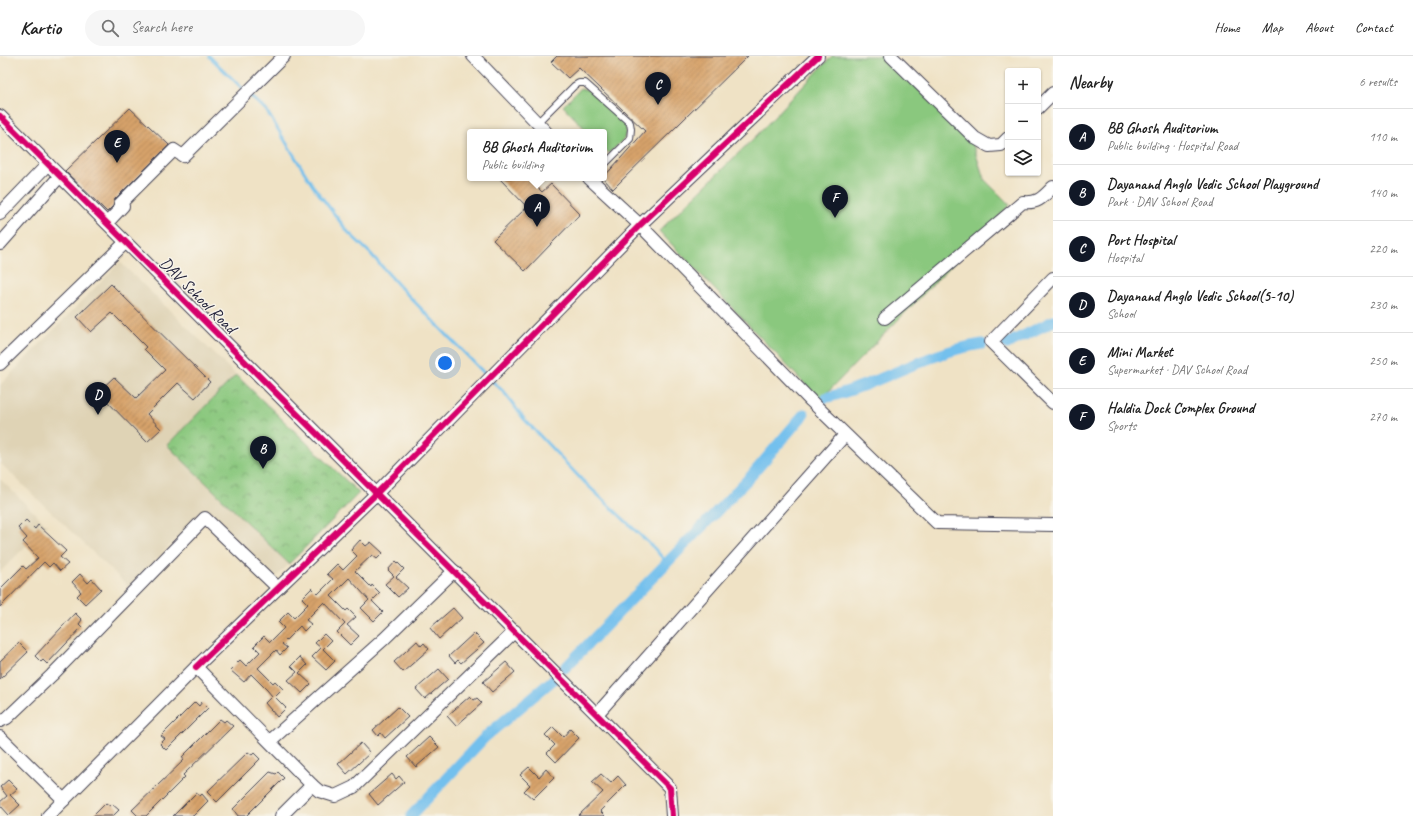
<!DOCTYPE html>
<meta charset="utf-8">
<style>
body{margin:0;font-family:Caveat,sans-serif;background:#f6f6f6;color:#222}
.controls{position:absolute;right:12px;top:12px;display:grid;overflow:hidden;border-radius:4px;box-shadow:0 1px 3px #0004}
.controls button{width:36px;height:36px;display:grid;place-items:center;padding:0;border:0;border-bottom:1px solid #e0e0e0;background:#fff;color:#222;font:20px sans-serif}
.you{position:absolute;left:445px;top:307px;width:14px;height:14px;margin:-10px;border:3px solid #fff;border-radius:50%;background:#1a73e8;box-shadow:0 0 0 6px #1a73e833}
.badge{display:grid;place-items:center;width:26px;height:26px;border-radius:50%;background:#111827;color:#fff;font-size:13px;font-weight:700}
.pin{position:absolute;translate:-50% -33px;filter:drop-shadow(0 1px 2px #0008)}
.pin::after{content:'';position:absolute;top:21px;width:14px;height:12px;background:inherit;clip-path:polygon(0 0,100% 0,50% 100%)}
.popup{position:absolute;left:467px;top:73px;width:140px;height:52px;box-sizing:border-box;display:grid;place-content:center;border-radius:4px;background:#fff;filter:drop-shadow(0 1px 3px #0005);font-size:13px;white-space:nowrap;color:#767676}
.popup b{font-size:15px;color:#222}
.popup::after{content:'';position:absolute;left:50%;top:100%;margin-left:-8px;border:8px solid transparent;border-top-color:#fff}
.list{margin:0;padding:0;list-style:none}
h2{display:flex;justify-content:space-between;align-items:center;height:52px;margin:0;padding:0 16px;font-size:17px}
h2 small{font-size:13px;font-weight:400;color:#767676}
.list li{display:grid;grid-template-columns:26px 1fr auto;gap:12px;align-items:center;box-sizing:border-box;height:56px;padding:0 16px;border-top:1px solid #e0e0e0}
.list b{display:block;font-size:15px;white-space:nowrap}
.list p{margin:0;font-size:13px;white-space:nowrap;color:#767676}
.list em{font-size:13px;font-style:normal;color:#767676}
.icon{flex:none;width:22px;height:22px;fill:none;stroke:currentColor;stroke-width:2;stroke-linecap:round;stroke-linejoin:round}
.map{position:relative;flex:none;width:1053px;height:760px;overflow:hidden}
header{display:flex;align-items:center;gap:24px;box-sizing:border-box;height:56px;padding:0 20px;background:#fff;border-bottom:1px solid #e0e0e0}
header strong{font-size:19px}
nav{display:flex;gap:22px;margin-inline-start:auto;font-size:14px}
.search{width:280px;height:36px;background:#f6f6f6;display:flex;align-items:center;gap:10px;box-sizing:border-box;padding:0 14px;border-radius:22px;color:#767676;font-size:15px}
main{display:flex}
aside{flex:1;background:#fff}
.map>svg:first-child{display:block}
</style>
<header>
<strong>Kartio</strong>
<div class="search"><svg class="icon" aria-label="search" viewBox="0 0 24 24"><circle cx="10" cy="10" r="6"/><path d="M15 15l6 6"/></svg>Search here</div>
<nav><a>Home</a><a>Map</a><a>About</a><a>Contact</a></nav>
</header>
<main>
<div class="map">
<svg width="1053" height="760" viewBox="0 0 1053 760">
<defs>
<pattern id="park-crowns" width="20" height="18" patternUnits="userSpaceOnUse"><rect width="20" height="18" fill="#8ac87e"/><path d="M2 6a3 3 0 1 1 6 0M12 15a3 3 0 1 1 6 0" fill="none" stroke="#70a268"/></pattern>
<pattern id="building-hatch" width="6" height="6" patternUnits="userSpaceOnUse"><rect width="6" height="6" fill="#d7a36a"/><path d="M-1 1l2-2M0 6l6-6M5 7l2-2" fill="none" stroke="#ae8458"/></pattern>
</defs>
<rect width="100%" height="100%" fill="#f7f3e8"/>
<filter id="ink" filterUnits="userSpaceOnUse"><feTurbulence type="fractalNoise" baseFrequency=".025" numOctaves="2"/><feDisplacementMap in="SourceGraphic" scale="8" xChannelSelector="R" yChannelSelector="G"/><feConvolveMatrix kernelMatrix="1 2 1 2 8 2 1 2 1" color-interpolation-filters="sRGB"/></filter>
<filter id="wash" filterUnits="userSpaceOnUse"><feTurbulence type="fractalNoise" baseFrequency=".012" numOctaves="4" result="noise"/><feDisplacementMap in="SourceGraphic" scale="16" xChannelSelector="R" yChannelSelector="G"/><feGaussianBlur stdDeviation="0.9" result="paint"/><feColorMatrix in="noise" values="0 0 0 0 0 0 0 0 0 0 0 0 0 0 0 0 0 1.4 0 .05"/><feComposite in="paint" operator="in"/></filter>
<g filter="url(#wash)">
<rect width="100%" height="100%" fill="#efe2c5"/>
<!-- built -->
<g fill="#dfd3b5">
<path d="M120 206 236 319 167 390 289 508 274 523 204 455 129 531 0 407V329Z"/>
<path d="M0 423 47 469 0 516Z"/>
</g>
<!-- green -->
<g fill="#8ac87e" stroke="#56755c">
<path d="M832 0H886L972 86 984 123 1010 149 820 344 659 175 757 79Z"/>
<path d="M581 32 588 34 625 68C630 81 618 89 609 97L604 92V76H588L563 50Z"/>
</g>
<!-- park -->
<path fill="url(#park-crowns)" stroke="#56755c" d="M236 319 359 437 289 508 167 389Z"/>
<g fill="none" stroke-linecap="round" stroke-linejoin="round">
<!-- stream -->
<g stroke="#73c0ed" stroke-width="3">
<path d="M209 0 245 35"/>
<path d="M249 38 266 54 313 130 348 176 370 197 401 232 487 320"/>
<path d="M491 324 504 336 524 363 581 423 654 492 667 507"/>
</g>
<!-- canal -->
<g stroke="#73c0ed" stroke-width="11">
<path d="M1007 288 1053 265"/>
<path d="M825 342C879 329 926 296 982 288"/>
<path d="M565 612 751 420 804 358"/>
<path d="M411 760 485 681 554 623"/>
</g>
</g>
<g id="blocks">
<!-- building -->
<g fill="url(#building-hatch)">
<path d="M557 0H748L613 133 603 122 645 75 579 12 568 22 551 6Z"/>
<path d="M130 52 169 89 115 143 113 150 107 156 65 115Z"/>
<path d="M499 122H528L542 136 551 128 580 158 525 215 493 184 527 151Z"/>
<path d="M111 228 210 326 195 342 178 327 147 358 161 373 147 386 98 336 114 321 136 342 165 314 144 293 146 291 112 257 91 276 77 261Z"/>
<path d="M26 464 35 473 38 469 66 495 60 501 68 508 60 515 53 507 49 511 44 506 0 551V533L23 510 26 513 38 502 23 486 27 482 18 472Z"/>
<path d="M360 484 366 490 371 486 383 497 377 503 372 499 355 515 371 531 372 529 380 537 372 545 383 556 374 565 361 552 369 544 349 522 331 540 346 555 348 553 356 561 347 569 359 580 350 589 337 576 345 568 324 546 306 564 311 568 304 575 300 570 282 588 287 592 280 599 276 594 258 612 273 627 275 625 283 633 275 641 286 652 277 661 265 647 272 640 267 634 251 618 244 626 230 614 240 604 246 610 260 596 254 590 264 580 270 586 284 572 278 566 288 556 294 562 308 548 302 542 312 532 318 538 333 523 327 518 337 508 343 514 357 500 351 494Z"/>
<path d="M396 505 404 513 396 521 408 532 398 541 385 528 394 520 388 514Z"/>
<path d="M80 518 88 527 92 523 101 533 85 548 77 540 81 536 72 526Z"/>
<path d="M453 552 462 562 439 583 430 572Z"/>
<path d="M75 557 82 564 79 568 82 571 47 608 43 604 41 606 35 600Z"/>
<path d="M474 577 484 587 461 607 458 604 455 607 449 600Z"/>
<path d="M324 578 331 585 323 593 335 605 326 614 312 601 321 592 315 587Z"/>
<path d="M417 585 421 590 424 587 429 593 403 616 394 606Z"/>
<path d="M19 587 28 596 0 623V605Z"/>
<path d="M300 601 307 609 299 617 311 628 302 637 288 624 297 616 291 610Z"/>
<path d="M506 606 515 616 492 636 483 626Z"/>
<path d="M439 613 448 623 425 643 416 633Z"/>
<path d="M470 640 474 644 477 642 482 647 456 670 447 660Z"/>
<path d="M195 646 199 650 202 646 208 652 166 694 160 688 165 683 161 680Z"/>
<path d="M398 651 408 661 385 682 381 677 378 680 373 674Z"/>
<path d="M220 663 224 666 226 664 233 670 183 719 185 721 146 760H138L132 754 184 704 182 701Z"/>
<path d="M553 671 563 681 570 673 579 682 556 706 547 697 555 689 545 679Z"/>
<path d="M429 681 439 691 416 711 407 701Z"/>
<path d="M361 687 370 697 347 718 338 708Z"/>
<path d="M248 696 252 699 254 697 260 703 217 746 207 736Z"/>
<path d="M529 711 539 721 546 713 554 722 533 743 524 735 530 729 520 719Z"/>
<path d="M270 716 276 718 278 716 284 722 246 760H238L233 753Z"/>
<path d="M392 718 396 723 399 720 404 726 378 749 369 738Z"/>
<path d="M601 718 611 727 618 720 626 729 600 755 605 760H578L603 736 592 726Z"/>
<path d="M8 724 17 733 10 739 20 749 9 759 0 749V746L7 740 0 731Z"/>
<path d="M196 737 200 740 202 738 208 745 193 760H173Z"/>
<path d="M106 747 110 750 112 748 119 754 113 760H93Z"/>
</g>
</g>
</g>
<g filter="url(#ink)">
<use href="#blocks" fill-opacity="0" stroke="#413f50" stroke-width="1"/>
<g fill="none" stroke-linecap="round" stroke-linejoin="round">
<defs>
<path id="service" d="M537 67 574 30 579 27H585L630 67 631 73 630 83 604 109"/>
<g id="minor">
<path d="M473 0 546 76"/>
<path d="M891 0 975 82 989 90 1001 89 1008 82"/>
<path d="M1038 52 1053 37"/>
<path d="M0 60 670 732 672 760"/>
<path d="M589 122 640 169 811 345 937 467 1053 469"/>
<path d="M0 158 48 108"/>
<path d="M107 167 123 150 120 148 174 94 183 100 284 0"/>
<path d="M0 188 60 120"/>
<path d="M1053 222 991 286 1053 347"/>
<path d="M885 262 1023 146C1038 148 1043 141 1053 131"/>
<path d="M0 308 126 186"/>
<path d="M196 611 377 437 640 169 818 0"/>
<path d="M597 658 845 379"/>
<path d="M0 665 7 662 52 619 205 462 278 532"/>
<path d="M0 681 64 744"/>
<path d="M270 685 384 583 454 515"/>
<path d="M312 729 319 735 335 740 354 731 515 575"/>
<path d="M48 760 196 611 312 729 281 760"/>
</g>
</defs>
<!-- service casing -->
<use href="#service" stroke="#413f50" stroke-width="8"/>
<!-- minor casing -->
<use href="#minor" stroke="#413f50" stroke-width="14"/>
<!-- service -->
<use href="#service" stroke="#fff" stroke-width="6"/>
<!-- minor -->
<use href="#minor" stroke="#fff" stroke-width="12"/>
<defs>
<g id="cycleway">
<path d="M0 60 670 732 672 760"/>
<path d="M196 611 377 437 640 169 818 0"/>
</g>
</defs>
<!-- cycleway casing -->
<use href="#cycleway" stroke="#f7f3e8" stroke-width="8"/>
<!-- cycleway -->
<use href="#cycleway" stroke="#d6006c" stroke-width="6"/>
</g>
</g>
<g text-anchor="middle" dominant-baseline="central" stroke-width="3" stroke-linejoin="round" paint-order="stroke">
<!-- street labels -->
<g font-size="17" fill="#22223b" stroke="#f7f3e8">
<text transform="translate(198 239) rotate(45)">DAV School Road</text>
</g>
</g>
</svg>
<div class="controls">
<button>+</button>
<button>−</button>
<button><svg class="icon" aria-label="layers" viewBox="0 0 24 24"><path d="M12 4l9 5-9 5-9-5zM3 14l9 5 9-5"/></svg></button>
</div>
<div class="you"></div>
<div class="pin badge" style="left:537px;top:171px">A</div>
<div class="popup"><b>BB Ghosh Auditorium</b>Public building</div>
<div class="pin badge" style="left:263px;top:413px">B</div>
<div class="pin badge" style="left:658px;top:49px">C</div>
<div class="pin badge" style="left:98px;top:359px">D</div>
<div class="pin badge" style="left:117px;top:107px">E</div>
<div class="pin badge" style="left:835px;top:162px">F</div>
</div>
<aside>
<h2>Nearby<small>6 results</small></h2>
<ul class="list">
<li><span class="badge">A</span><div><b>BB Ghosh Auditorium</b><p>Public building · Hospital Road</p></div><em>110 m</em></li>
<li><span class="badge">B</span><div><b>Dayanand Anglo Vedic School Playground</b><p>Park · DAV School Road</p></div><em>140 m</em></li>
<li><span class="badge">C</span><div><b>Port Hospital</b><p>Hospital</p></div><em>220 m</em></li>
<li><span class="badge">D</span><div><b>Dayanand Anglo Vedic School(5-10)</b><p>School</p></div><em>230 m</em></li>
<li><span class="badge">E</span><div><b>Mini Market</b><p>Supermarket · DAV School Road</p></div><em>250 m</em></li>
<li><span class="badge">F</span><div><b>Haldia Dock Complex Ground</b><p>Sports</p></div><em>270 m</em></li>
</ul>
</aside>
</main>
